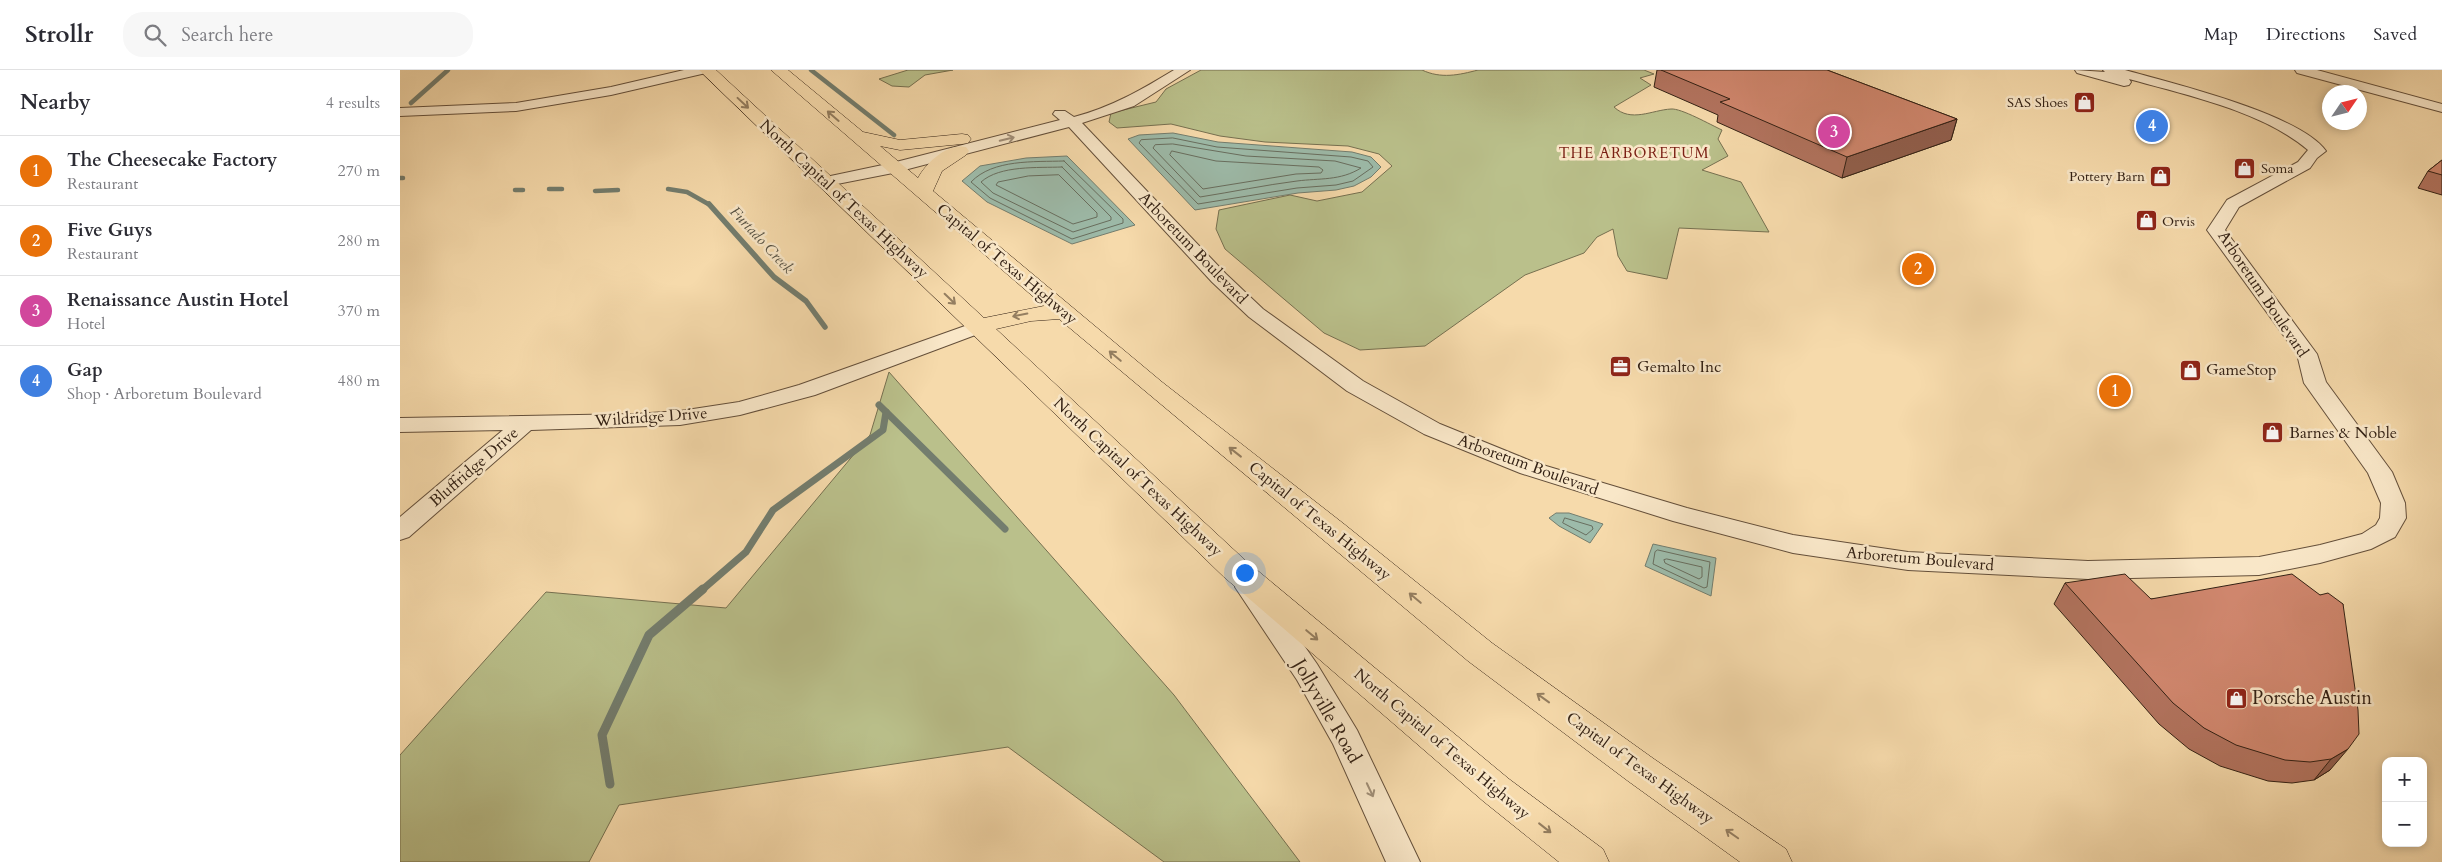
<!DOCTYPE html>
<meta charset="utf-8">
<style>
body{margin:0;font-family:Cardo,serif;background:#f7f7f7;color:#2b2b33}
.controls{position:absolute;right:15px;bottom:15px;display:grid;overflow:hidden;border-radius:10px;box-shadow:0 2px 8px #0003}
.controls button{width:45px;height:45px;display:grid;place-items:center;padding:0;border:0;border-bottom:1px solid #e1e1e2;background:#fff;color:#2b2b33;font:25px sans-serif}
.compass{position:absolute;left:1922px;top:15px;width:45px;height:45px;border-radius:50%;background:#fff;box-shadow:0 2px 8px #0003;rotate:55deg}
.you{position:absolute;left:844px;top:502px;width:18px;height:18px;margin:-12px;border:4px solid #fff;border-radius:50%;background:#1a73e8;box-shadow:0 0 0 8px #1a73e833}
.badge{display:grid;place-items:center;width:32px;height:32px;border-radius:50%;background:#7c3aed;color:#fff;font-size:16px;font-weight:700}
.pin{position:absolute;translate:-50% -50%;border:2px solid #fff;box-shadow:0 1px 5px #0006}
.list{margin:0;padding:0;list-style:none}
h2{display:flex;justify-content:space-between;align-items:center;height:65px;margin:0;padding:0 20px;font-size:21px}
h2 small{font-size:16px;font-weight:400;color:#7c7c81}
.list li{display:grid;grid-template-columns:32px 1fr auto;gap:15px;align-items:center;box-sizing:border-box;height:70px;padding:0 20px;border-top:1px solid #e1e1e2}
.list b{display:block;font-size:19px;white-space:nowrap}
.list p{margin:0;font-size:16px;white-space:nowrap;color:#7c7c81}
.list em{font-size:16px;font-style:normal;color:#7c7c81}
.icon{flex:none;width:28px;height:28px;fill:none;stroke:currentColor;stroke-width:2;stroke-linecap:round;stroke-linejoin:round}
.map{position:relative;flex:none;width:2042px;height:792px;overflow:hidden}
header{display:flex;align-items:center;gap:30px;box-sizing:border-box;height:70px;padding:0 25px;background:#fff;border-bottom:1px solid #e1e1e2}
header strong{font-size:24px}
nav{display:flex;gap:28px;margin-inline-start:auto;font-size:18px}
.search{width:350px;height:45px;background:#f7f7f7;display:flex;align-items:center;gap:12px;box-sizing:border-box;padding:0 18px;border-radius:20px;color:#7c7c81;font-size:19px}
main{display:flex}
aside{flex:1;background:#fff}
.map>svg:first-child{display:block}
</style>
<header>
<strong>Strollr</strong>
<div class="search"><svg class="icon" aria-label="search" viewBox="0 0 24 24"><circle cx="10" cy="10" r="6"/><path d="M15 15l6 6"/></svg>Search here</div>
<nav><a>Map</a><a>Directions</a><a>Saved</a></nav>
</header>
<main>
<aside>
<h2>Nearby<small>4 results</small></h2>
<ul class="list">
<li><span class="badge" style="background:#e8710a">1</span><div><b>The Cheesecake Factory</b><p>Restaurant</p></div><em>270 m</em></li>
<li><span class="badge" style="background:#e8710a">2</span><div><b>Five Guys</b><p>Restaurant</p></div><em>280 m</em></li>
<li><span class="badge" style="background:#d1479c">3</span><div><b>Renaissance Austin Hotel</b><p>Hotel</p></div><em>370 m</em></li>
<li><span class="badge" style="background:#3f7fe0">4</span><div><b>Gap</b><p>Shop · Arboretum Boulevard</p></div><em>480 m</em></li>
</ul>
</aside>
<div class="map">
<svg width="2042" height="792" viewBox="0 0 2042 792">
<rect width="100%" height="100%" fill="#f6daab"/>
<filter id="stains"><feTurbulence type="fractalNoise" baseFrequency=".004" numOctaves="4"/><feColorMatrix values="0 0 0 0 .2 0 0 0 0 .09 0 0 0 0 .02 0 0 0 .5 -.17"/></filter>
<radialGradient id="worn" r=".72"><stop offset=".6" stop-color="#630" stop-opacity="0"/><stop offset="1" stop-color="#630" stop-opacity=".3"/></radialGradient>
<!-- green -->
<g fill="#bac08b" stroke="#767050">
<path d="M508 0H553L525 5 509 17 492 16 479 9Z"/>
<path d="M801 0H1022C1041 9 1059 5 1078 0H1244L1254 4 1240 8 1251 15 1214 37C1231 53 1252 40 1271 39 1281 38 1311 55 1322 60L1318 69 1328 86 1302 100 1341 112 1369 162 1279 158 1267 209 1227 201 1218 186 1213 159 1197 167 1184 183 1125 205 1025 276 960 280 924 263 825 179 816 159 819 140 890 125 917 131 962 122 992 96 979 84 948 76 865 72 820 66 771 54 717 58 709 52 711 43 756 32 766 19Z"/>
<path d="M489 302 774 625 900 792H764L608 677 219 735 189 792H0V685L146 522 326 538 470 365Z"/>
</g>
<!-- water -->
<g fill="#9dbbaa" stroke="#737d6e">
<path d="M773 63 818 72 952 82 971 87 981 97 971 107 954 116 936 120 898 123 795 140 728 69 739 65Z"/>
<path d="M667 86 735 155 672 174 587 132 562 111 580 96 626 88Z"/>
<path d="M1156 443H1169L1203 454 1190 473 1159 456 1149 448Z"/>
<path d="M1253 474 1316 488 1311 526 1245 496Z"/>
</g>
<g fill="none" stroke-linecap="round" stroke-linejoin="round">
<!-- shore -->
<g stroke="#686e5f" stroke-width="1">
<path d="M773 68 817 77 951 87 968 91 973 97 953 111 936 115 897 118 798 134 739 73 741 70Z"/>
<path d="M773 74 846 86 935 91 961 98C940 111 920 108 897 111 865 115 832 122 800 127L753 78 755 75Z"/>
<path d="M772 81 816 91 919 97 923 100 921 103 896 104 803 119 770 85Z"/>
<path d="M664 91 723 149V153L672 169 590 128 571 112C593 89 634 92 664 91Z"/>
<path d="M662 97 711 147V150L673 162 593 123 581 112C600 95 638 98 662 97Z"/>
<path d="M659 105 697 143V147L673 154 596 115 598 112 628 106Z"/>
<path d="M1165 448 1192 456 1193 459 1186 465 1163 453Z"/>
<path d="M1258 480 1310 492 1307 517 1304 518 1253 494 1255 482Z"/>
<path d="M1267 489 1302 497V507L1299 509 1265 493 1264 490Z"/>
</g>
<!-- stream-far3 -->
<g stroke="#737d6e" stroke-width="4.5">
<path d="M411 0 494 65"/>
<path d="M11 33 48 0"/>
<path d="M0 108H3"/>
<path d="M149 119H162"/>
<path d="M268 119 287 122 310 135"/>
<path d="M115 120H123"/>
<path d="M195 121 218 120"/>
</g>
<!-- stream-far2 -->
<path stroke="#737d6e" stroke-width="5.5" d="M309 134 374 207 406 231 425 257"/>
<!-- stream-far1 -->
<g stroke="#737d6e" stroke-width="7">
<path d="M479 335 605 459"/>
<path d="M302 520 346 482 373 440 483 360 486 342"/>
</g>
<!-- stream -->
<path stroke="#737d6e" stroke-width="9" d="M210 714 202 665 249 565 303 519"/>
<defs>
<g id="minor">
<path d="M284 0H308L306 3 211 25 116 41 0 46V38L116 33 211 17Z"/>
<path d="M774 0H790L734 36 682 53 826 204 863 239 963 311 1040 354 1136 393 1287 438 1393 465 1508 482 1688 491 1859 487 1920 475 1962 464 1976 455 1980 448 1981 433 1968 403 1904 313 1897 284 1807 160 1827 130 1898 92 1908 80C1862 41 1786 25 1729 9L1731 12 1729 15 1724 16 1677 3 1675 0 1705 2 1703 0H1725C1771 13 1900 44 1926 81L1917 88 1910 98 1839 137 1825 160 1917 284 1926 312 1992 402 2005 433 2006 448 1995 467 1971 479 1920 493 1859 505 1688 509 1508 500 1393 483 1273 451 1120 403 1024 364 947 321 849 247 812 212 669 57 493 103 427 116 421 114 419 111 421 108 492 93 660 50 653 44 655 41H665L674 47C712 37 741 20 774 0Z"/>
<path d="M1895 0H1917L2042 34V42L1897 3Z"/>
<path d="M579 251 586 253 589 257 586 261 415 325 340 345 280 355 131 360 9 467 0 470V447L103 360 0 362V348L235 344 280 341 339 332 399 315Z"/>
<path d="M848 507 858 510 917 594 957 660 1020 792H986L933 674 897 610 835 517 838 510Z"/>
</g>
<path id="highway" d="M299 0H316L584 248 644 236 371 0H388L463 62 500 70 562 64 568 65 571 69 568 73 562 74 500 80 480 76 518 108C526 93 547 73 566 77L569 81 566 85 542 101 533 121 762 312 944 454 1092 573 1254 689 1386 779 1392 792H1340L1228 711 1068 591 659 249 631 251 596 259 846 491 1109 709 1203 779 1209 792H1159L1083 731 824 507Z"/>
</defs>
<!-- minor casing -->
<use href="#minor" stroke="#644f3a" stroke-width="2"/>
<!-- highway casing -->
<use href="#highway" stroke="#332114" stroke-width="1"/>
<!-- minor -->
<use href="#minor" fill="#f9e7c8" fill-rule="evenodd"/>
<!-- highway -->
<use href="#highway" fill="#f6daab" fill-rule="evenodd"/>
</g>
<!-- wall -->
<g fill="#b2735e" stroke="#332114">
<path d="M1257 0H1427L1557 49 1551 70 1442 108 1317 52 1318 45 1254 17Z"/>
<path d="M2042 90V125L2018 118 2028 101Z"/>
<path d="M1665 513 1751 529 1920 525 1943 534 1930 700 1914 710 1892 713 1868 711 1820 696 1789 679 1759 654 1654 534Z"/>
</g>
<!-- shaded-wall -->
<g fill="#915e4c" stroke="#332114">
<path d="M1557 49 1551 70 1442 108 1447 87Z"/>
<path d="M1948 679 1930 700 1914 710 1931 689Z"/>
</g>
<!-- building -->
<g fill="#cf866d" stroke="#332114">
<path d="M1261 0H1427L1557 49 1447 87 1320 32 1330 29Z"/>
<path d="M2042 90V105L2028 101Z"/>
<path d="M1725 504 1751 529 1892 504 1920 525 1928 523 1943 534 1958 640 1959 664 1948 679 1931 689 1910 692 1885 690 1836 675 1804 658 1773 633 1665 513Z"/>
</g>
<!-- one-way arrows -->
<defs><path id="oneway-shaft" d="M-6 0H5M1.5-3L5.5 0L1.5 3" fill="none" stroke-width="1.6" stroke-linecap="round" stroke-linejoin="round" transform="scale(1.25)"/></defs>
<g stroke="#947e60">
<use href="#oneway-shaft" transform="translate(343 33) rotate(43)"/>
<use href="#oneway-shaft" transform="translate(433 46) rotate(-139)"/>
<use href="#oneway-shaft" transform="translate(550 229) rotate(44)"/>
<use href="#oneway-shaft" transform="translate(620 245) rotate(169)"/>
<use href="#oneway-shaft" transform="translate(715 286) rotate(-140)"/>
<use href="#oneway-shaft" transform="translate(835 382) rotate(-142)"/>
<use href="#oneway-shaft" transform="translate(1015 528) rotate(-140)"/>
<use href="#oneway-shaft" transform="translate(912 565) rotate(40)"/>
<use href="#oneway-shaft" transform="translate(1143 628) rotate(-144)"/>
<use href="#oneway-shaft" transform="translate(1145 758) rotate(38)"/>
<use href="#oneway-shaft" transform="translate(1332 764) rotate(-145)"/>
</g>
<g stroke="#a08e77">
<use href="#oneway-shaft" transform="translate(607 69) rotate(-14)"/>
<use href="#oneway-shaft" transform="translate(970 720) rotate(65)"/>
</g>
<!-- icons -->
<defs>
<symbol id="shop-square" viewBox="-11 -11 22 22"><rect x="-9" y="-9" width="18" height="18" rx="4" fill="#8f2418" stroke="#f9e7c8"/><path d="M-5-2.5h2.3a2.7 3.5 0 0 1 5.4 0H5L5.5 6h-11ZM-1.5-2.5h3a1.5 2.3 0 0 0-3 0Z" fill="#fff"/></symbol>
<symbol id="office-square" viewBox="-11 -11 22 22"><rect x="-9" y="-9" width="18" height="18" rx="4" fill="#8f2418" stroke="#f9e7c8"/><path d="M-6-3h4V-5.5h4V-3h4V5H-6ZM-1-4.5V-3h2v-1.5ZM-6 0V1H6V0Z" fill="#fff"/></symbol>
</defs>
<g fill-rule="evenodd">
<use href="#shop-square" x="1672" y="20" width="25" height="25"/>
<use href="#shop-square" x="1832" y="86" width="25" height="25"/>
<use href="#shop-square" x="1748" y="94" width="25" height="25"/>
<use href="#shop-square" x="1734" y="138" width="25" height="25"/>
<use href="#office-square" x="1208" y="284" width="25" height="25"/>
<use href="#shop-square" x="1778" y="288" width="25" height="25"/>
<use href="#shop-square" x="1860" y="350" width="25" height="25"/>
<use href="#shop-square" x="1824" y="616" width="25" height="25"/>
</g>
<g text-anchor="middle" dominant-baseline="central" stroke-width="5" stroke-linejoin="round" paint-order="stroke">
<!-- far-poi labels -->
<g font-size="14" fill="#332114" stroke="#f9e7c8" text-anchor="end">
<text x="1668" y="32">SAS Shoes</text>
<text x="1861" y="98" text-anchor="start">Soma</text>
<text x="1745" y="106">Pottery Barn</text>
<text x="1762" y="151" text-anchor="start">Orvis</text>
</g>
<!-- far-neighbourhood labels -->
<g font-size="15" letter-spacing="1" fill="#7a1f14" stroke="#f9e7c8">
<text x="1234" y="83">THE ARBORETUM</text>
</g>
<!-- far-water labels -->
<g font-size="15" font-style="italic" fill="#534f41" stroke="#f9e7c8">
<text transform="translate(362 170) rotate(47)">Furtado Creek</text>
</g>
<!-- street labels -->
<g font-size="16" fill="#332114" stroke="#f9e7c8">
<text transform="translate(444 129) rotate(43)">North Capital of Texas Highway</text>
<text transform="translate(793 178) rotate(46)">Arboretum Boulevard</text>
<text transform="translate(607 194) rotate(40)">Capital of Texas Highway</text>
<text transform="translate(1863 224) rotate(56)">Arboretum Boulevard</text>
<text transform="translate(251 347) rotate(-4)">Wildridge Drive</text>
<text transform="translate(1128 395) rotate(20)">Arboretum Boulevard</text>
<text transform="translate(74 397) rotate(-41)">Bluffridge Drive</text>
<text transform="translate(738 407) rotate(43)">North Capital of Texas Highway</text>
<text transform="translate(920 451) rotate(39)">Capital of Texas Highway</text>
<text transform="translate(1520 489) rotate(5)">Arboretum Boulevard</text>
<text transform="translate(1042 674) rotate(40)">North Capital of Texas Highway</text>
<text transform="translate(1240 698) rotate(36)">Capital of Texas Highway</text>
</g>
<!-- poi labels -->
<g font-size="16" fill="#332114" stroke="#f9e7c8" text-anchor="start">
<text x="1237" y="297">Gemalto Inc</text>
<text x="1806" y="300">GameStop</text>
<text x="1889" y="363">Barnes &amp; Noble</text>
</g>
<!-- near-poi labels -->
<g font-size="19" fill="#332114" stroke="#f9e7c8" text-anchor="start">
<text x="1852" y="628">Porsche Austin</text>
</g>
<!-- near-street labels -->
<g font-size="19" fill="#332114" stroke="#f9e7c8">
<text transform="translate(927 641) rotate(60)">Jollyville Road</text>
</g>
</g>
<rect width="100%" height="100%" filter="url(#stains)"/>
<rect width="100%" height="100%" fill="url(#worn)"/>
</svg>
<div class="controls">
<button>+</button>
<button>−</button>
</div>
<svg class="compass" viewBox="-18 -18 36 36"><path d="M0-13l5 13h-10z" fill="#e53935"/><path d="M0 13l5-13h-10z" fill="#7c7c81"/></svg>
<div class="you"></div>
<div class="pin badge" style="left:1715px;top:321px;background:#e8710a">1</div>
<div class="pin badge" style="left:1518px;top:199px;background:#e8710a">2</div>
<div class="pin badge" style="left:1434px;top:62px;background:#d1479c">3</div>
<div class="pin badge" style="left:1752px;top:56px;background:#3f7fe0">4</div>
</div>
</main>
